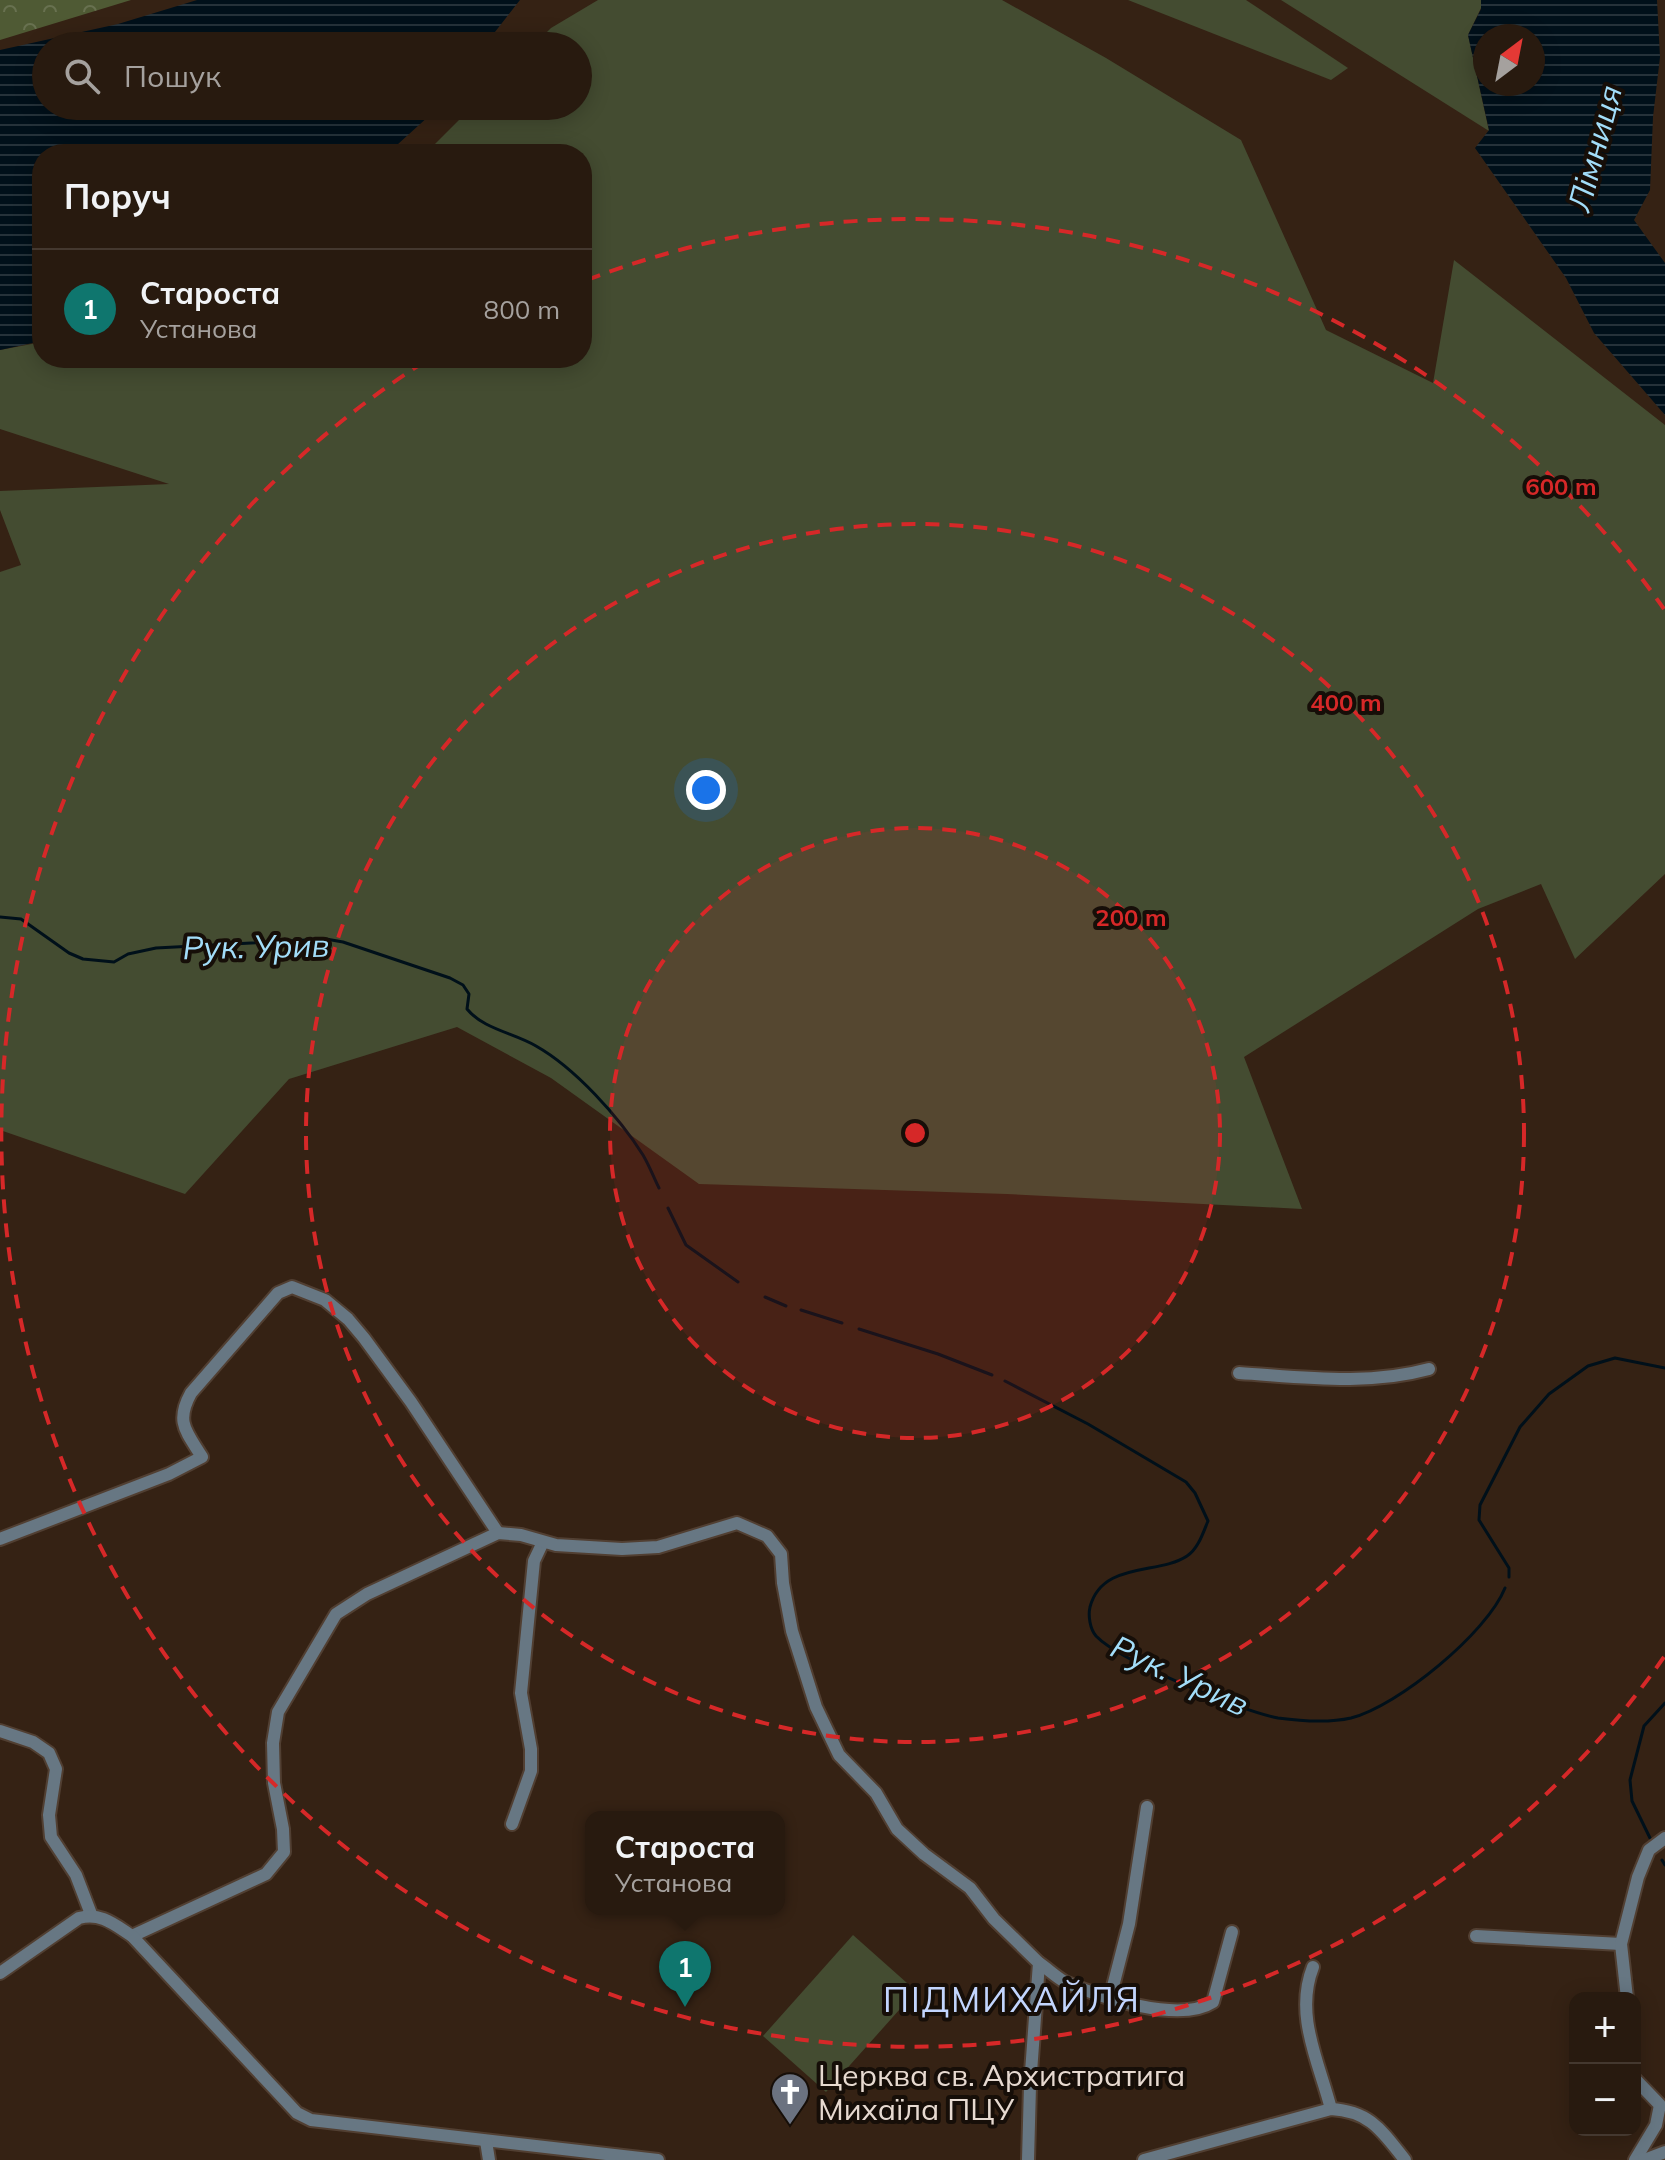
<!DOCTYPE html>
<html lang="uk">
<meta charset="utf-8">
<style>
body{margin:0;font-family:Mulish,sans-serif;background:#302318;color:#f1f3f6}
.controls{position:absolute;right:24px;bottom:24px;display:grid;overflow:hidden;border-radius:16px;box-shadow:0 4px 20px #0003}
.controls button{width:72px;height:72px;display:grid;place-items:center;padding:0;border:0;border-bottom:2px solid #44382f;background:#281a0f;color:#f1f3f6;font:40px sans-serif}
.compass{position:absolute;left:1473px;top:24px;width:72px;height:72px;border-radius:50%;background:#281a0f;box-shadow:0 4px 20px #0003;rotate:32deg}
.you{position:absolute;left:706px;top:790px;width:28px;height:28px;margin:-20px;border:6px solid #fff;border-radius:50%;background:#1a73e8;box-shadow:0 0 0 12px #1a73e833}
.badge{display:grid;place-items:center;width:52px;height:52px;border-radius:50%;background:#0f766e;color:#fff;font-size:26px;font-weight:700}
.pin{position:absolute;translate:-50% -66px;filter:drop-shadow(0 2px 4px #0008)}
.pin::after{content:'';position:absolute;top:42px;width:28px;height:24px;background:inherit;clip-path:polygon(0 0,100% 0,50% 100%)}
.popup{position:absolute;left:585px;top:1811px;width:200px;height:104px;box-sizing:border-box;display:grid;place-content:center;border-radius:16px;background:#281a0f;filter:drop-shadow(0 2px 6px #0005);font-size:26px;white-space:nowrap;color:#a5a19e}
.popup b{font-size:30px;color:#f1f3f6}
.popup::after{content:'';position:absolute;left:50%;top:100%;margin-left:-16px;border:16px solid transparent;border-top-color:#281a0f}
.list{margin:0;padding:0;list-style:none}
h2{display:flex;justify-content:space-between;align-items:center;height:104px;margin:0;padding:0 32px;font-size:34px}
h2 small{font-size:26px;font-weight:400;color:#a5a19e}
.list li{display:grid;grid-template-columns:52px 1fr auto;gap:24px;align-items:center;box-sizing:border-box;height:120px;padding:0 32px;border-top:2px solid #44382f}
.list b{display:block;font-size:30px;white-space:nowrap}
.list p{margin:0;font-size:26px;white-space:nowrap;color:#a5a19e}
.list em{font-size:26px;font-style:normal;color:#a5a19e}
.icon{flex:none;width:44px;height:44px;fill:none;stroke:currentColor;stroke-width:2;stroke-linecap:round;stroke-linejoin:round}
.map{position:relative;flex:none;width:1665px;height:2160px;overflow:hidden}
.search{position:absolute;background:#281a0f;box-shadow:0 4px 20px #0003;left:32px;top:32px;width:560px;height:88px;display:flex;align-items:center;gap:20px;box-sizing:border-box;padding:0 28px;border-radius:44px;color:#a5a19e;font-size:30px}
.panel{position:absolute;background:#281a0f;box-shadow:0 4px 20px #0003;left:32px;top:144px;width:560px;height:224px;border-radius:32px}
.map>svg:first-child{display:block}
</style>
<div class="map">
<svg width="1665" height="2160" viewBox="0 0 1665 2160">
<defs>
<pattern id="forest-crowns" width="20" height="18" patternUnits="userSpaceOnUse" patternTransform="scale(2)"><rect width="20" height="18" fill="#4f5a34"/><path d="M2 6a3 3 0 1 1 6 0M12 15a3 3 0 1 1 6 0" fill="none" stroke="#687150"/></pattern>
<pattern id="water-rules" width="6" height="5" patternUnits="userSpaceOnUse" patternTransform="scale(2)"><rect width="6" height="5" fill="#00101a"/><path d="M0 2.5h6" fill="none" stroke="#25323a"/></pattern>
</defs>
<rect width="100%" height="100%" fill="#352214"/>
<!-- green -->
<g fill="#444c31">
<path d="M598 0H1002L1106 58 1241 140 1326 330 1433 383 1454 260 1665 425V874L1575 959 1541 884 1478 909 1244 1057 1302 1209 1007 1194 699 1184 551 1078 457 1027 289 1079 185 1194 0 1130V572L21 565 0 510V491L169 484 0 429V350L42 342V358H582V154H425L473 106H578V46H533L551 28Z"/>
<path d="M1128 0H1246L1348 68 1331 80Z"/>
<path d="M1281 0H1481V8L1468 35 1489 131Z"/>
<path d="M853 1935 916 1991 826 2092 763 2036Z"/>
</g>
<!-- forest -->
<path fill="url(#forest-crowns)" d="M0 0H131L0 40Z"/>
<!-- water -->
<g fill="url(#water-rules)" fill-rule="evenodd">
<path d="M197 0H520L484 46H46V106H440L387 154H42V341L0 350V50L118 24Z"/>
<path d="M1481 0H1657L1660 57 1653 117 1650 190 1634 220 1665 263V415L1594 333 1566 278 1475 148 1489 130 1468 35 1481 9ZM1485 36H1533V84H1485Z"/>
</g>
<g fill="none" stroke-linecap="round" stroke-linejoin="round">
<!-- stream -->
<g stroke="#00101a" stroke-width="3">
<path d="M0 917 21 919 69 953 83 959 114 962 128 954 156 948 326 939 343 942 450 978 463 985 469 994 467 1009C483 1029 514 1033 536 1046 575 1068 619 1117 643 1155 649 1165 654 1178 659 1188"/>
<path d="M668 1208 686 1245 738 1282"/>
<path d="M765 1297 786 1306"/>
<path d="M801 1310 842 1323"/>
<path d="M859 1329 938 1354 992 1375"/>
<path d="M1005 1381 1088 1424 1186 1482 1195 1493 1208 1521C1203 1533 1198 1549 1187 1556 1159 1575 1102 1561 1090 1607 1088 1616 1090 1629 1096 1636 1120 1661 1243 1712 1278 1718 1300 1721 1329 1723 1351 1718 1398 1706 1487 1633 1505 1588"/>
<path d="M1509 1577V1568L1479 1520 1480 1505 1520 1427 1549 1394 1588 1366 1615 1358 1665 1368"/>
<path d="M1650 1838 1632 1801 1630 1780 1644 1726 1665 1703"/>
<path d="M1662 1860 1665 1865"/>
</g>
<defs>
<g id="minor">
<path d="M1239 1373C1303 1377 1367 1386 1429 1369"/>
<path d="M0 1539 169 1474 202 1457C186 1431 175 1422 191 1393L278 1293 292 1287 325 1300 348 1319 364 1338 411 1402 498 1533"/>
<path d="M0 1731 33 1742 49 1753 56 1769 49 1815 51 1837 76 1875 91 1914"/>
<path d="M512 1824 531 1771V1749L521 1693 534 1561 543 1542"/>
<path d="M132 1936 266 1874 284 1852 283 1829 274 1783 273 1743 278 1712 336 1614 367 1594 498 1533 521 1535 556 1545 622 1549 658 1547 737 1523 767 1536 781 1554 783 1583 792 1631 816 1707 839 1755 876 1793 897 1829 924 1854 970 1888 994 1919 1039 1963 1030 2086 1028 2160"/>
<path d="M1476 1936 1621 1944"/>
<path d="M1039 1963C1048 1969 1056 1977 1065 1982 1100 1997 1179 2024 1213 2002L1232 1932"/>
<path d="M1313 1967C1294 2015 1319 2062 1331 2109"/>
<path d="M0 1973 79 1918C101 1912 115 1925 132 1936L297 2113 311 2120 658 2160"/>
<path d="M1110 1998 1129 1924 1147 1807"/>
<path d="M1627 1998 1621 1944 1638 1877 1649 1850 1665 1838"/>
<path d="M486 2141 489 2160"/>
<path d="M1144 2160 1331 2109C1370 2111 1382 2131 1405 2160"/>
<path d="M1635 2160 1656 2125 1660 2105 1635 2079"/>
<path d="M1644 2160 1665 2152"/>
</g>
</defs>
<!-- minor casing -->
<use href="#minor" stroke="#513f32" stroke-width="16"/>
<!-- minor -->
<use href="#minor" stroke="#677783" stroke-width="12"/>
</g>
<!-- distance rings -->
<circle cx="915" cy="1133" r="305" fill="#d62828" fill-opacity=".12"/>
<g fill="none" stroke="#d62828" stroke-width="4" stroke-dasharray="14 10">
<circle cx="915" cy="1133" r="305"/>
<circle cx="915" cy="1133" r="609"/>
<path d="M1664 1657A914 914 0 1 1 424 362M587 280A914 914 0 0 1 1664 609"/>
</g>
<!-- icons -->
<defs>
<symbol id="church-pin" viewBox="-11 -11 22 30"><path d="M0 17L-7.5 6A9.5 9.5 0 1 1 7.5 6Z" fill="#6b7280" stroke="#160e08"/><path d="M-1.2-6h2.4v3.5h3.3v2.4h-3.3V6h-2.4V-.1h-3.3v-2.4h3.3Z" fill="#fff"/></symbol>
</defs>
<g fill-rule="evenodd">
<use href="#church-pin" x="768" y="2070" width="44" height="60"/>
</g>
<g text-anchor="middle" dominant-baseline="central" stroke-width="8" stroke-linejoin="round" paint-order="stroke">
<!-- poi labels -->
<g font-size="30" fill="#e6d9d0" stroke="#160e08" text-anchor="start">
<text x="818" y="2075">Церква св. Архистратига<tspan x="818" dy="34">Михаїла ПЦУ</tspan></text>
</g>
<!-- water labels -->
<g font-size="32" font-style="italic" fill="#a2ddf9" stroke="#160e08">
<text transform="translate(1594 148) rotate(-75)">Лімниця</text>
<text transform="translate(256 946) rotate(-1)">Рук. Урив</text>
<text transform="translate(1180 1675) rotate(25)">Рук. Урив</text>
</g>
<!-- quarter labels -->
<g font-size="34" letter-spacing="2" fill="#c2d5fe" stroke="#160e08">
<text x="1012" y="1999">ПІДМИХАЙЛЯ</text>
</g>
</g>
<circle cx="915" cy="1133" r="12" fill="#d62828" stroke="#160e08" stroke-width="4"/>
<g font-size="24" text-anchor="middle" font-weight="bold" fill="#d62828" stroke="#160e08" stroke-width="8" stroke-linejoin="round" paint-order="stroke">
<text x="1561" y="495">600 m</text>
<text x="1346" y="711">400 m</text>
<text x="1131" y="926">200 m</text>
</g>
</svg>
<div class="controls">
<button>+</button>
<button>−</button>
</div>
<svg class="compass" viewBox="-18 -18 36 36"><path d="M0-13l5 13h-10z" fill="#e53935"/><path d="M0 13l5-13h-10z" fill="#a5a19e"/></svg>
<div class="you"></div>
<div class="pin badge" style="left:685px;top:2007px">1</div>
<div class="popup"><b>Староста</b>Установа</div>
<div class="search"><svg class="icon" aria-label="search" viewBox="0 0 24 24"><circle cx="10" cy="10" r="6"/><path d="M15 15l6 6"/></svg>Пошук</div>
<section class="panel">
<h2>Поруч<small></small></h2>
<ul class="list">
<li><span class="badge">1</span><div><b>Староста</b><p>Установа</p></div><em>800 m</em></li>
</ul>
</section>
</div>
